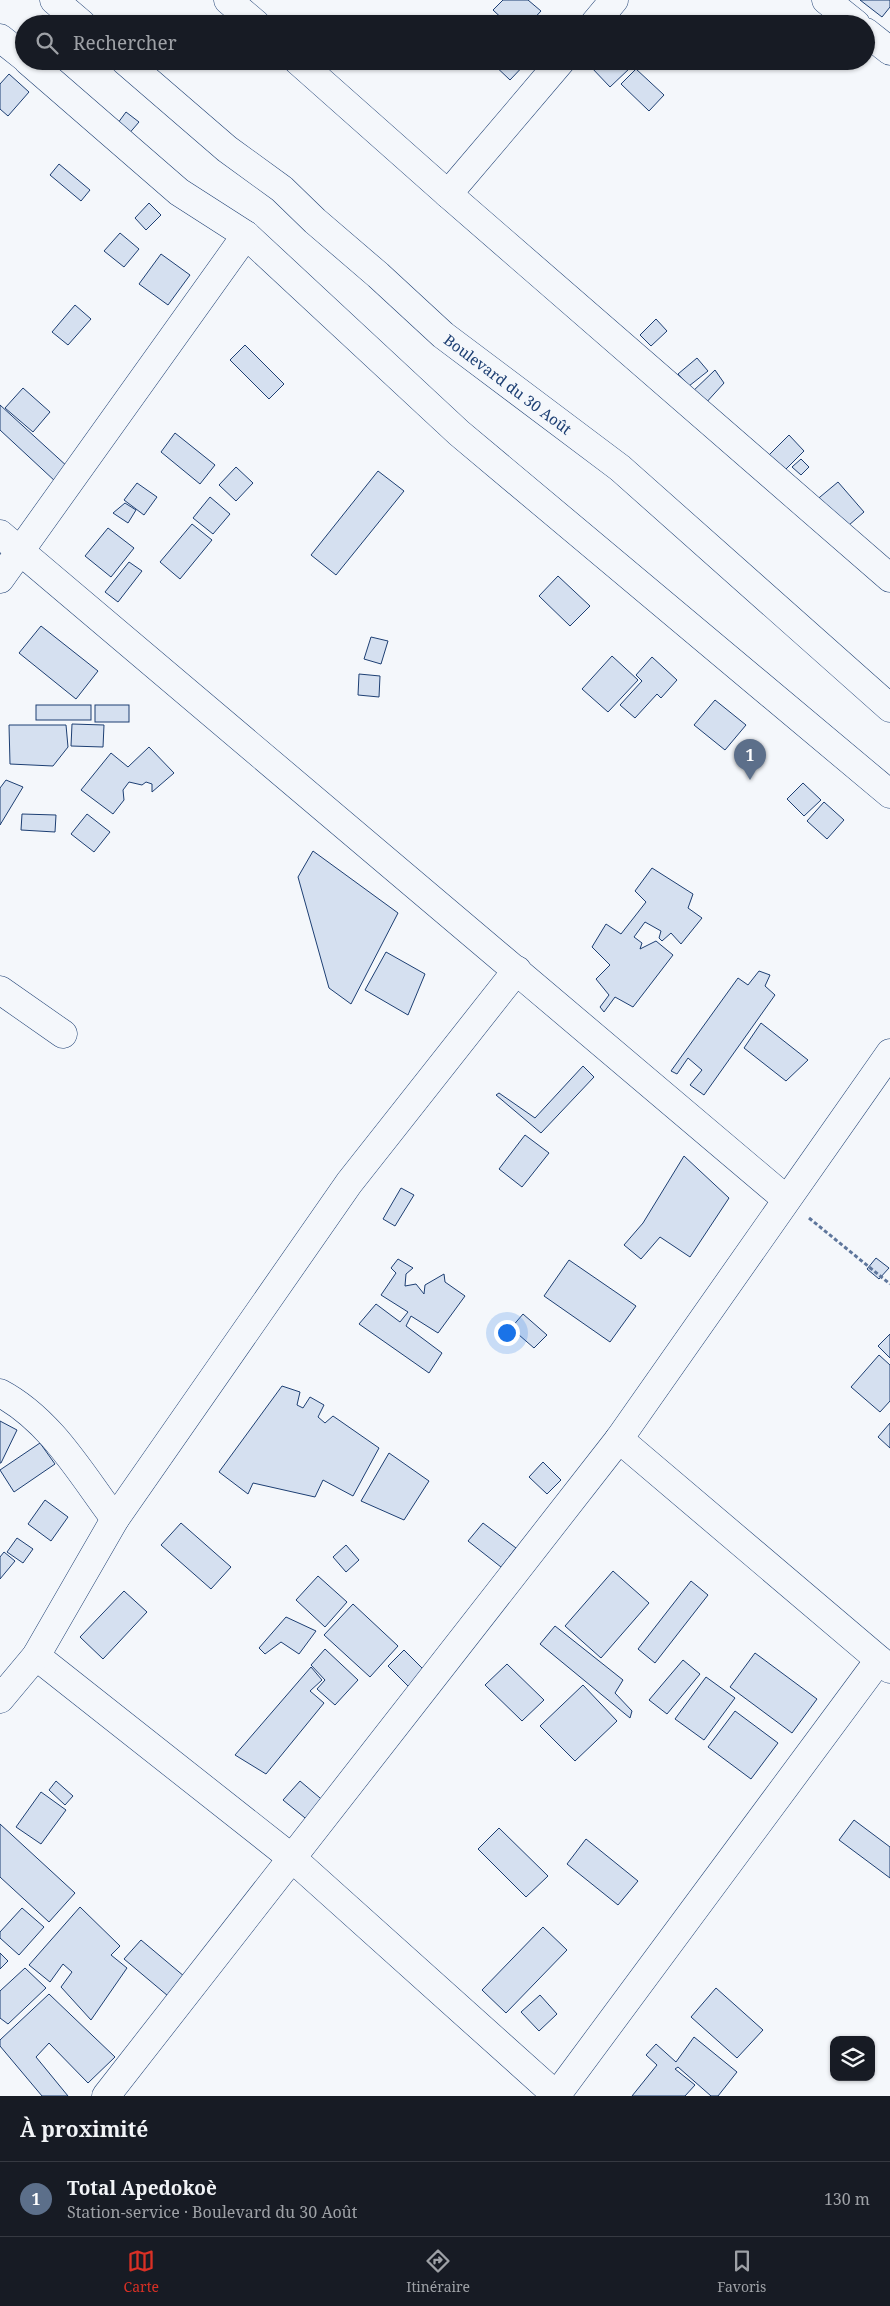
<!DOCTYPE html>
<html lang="fr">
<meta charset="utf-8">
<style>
body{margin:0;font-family:"Noto Serif",serif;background:#242831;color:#f1f3f6}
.controls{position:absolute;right:15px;bottom:15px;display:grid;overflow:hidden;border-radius:10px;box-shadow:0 1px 4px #0004}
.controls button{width:45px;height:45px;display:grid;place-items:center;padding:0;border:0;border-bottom:1px solid #363941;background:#171b24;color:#f1f3f6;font:25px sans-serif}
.you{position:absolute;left:506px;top:1332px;width:18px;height:18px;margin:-12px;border:4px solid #fff;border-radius:50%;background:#1a73e8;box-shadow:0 0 0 8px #1a73e833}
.badge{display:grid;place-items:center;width:32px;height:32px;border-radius:50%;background:#d93025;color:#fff;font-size:16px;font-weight:700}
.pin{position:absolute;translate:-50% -41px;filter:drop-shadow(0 1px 2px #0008)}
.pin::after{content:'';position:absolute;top:26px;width:18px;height:15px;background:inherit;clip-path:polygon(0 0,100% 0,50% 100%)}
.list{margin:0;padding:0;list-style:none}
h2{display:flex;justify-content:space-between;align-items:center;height:65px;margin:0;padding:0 20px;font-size:21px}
h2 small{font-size:16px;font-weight:400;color:#9ea1a6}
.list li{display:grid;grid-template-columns:32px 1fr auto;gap:15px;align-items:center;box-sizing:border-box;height:75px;padding:0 20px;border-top:1px solid #363941}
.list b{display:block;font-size:19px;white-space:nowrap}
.list p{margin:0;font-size:16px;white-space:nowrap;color:#9ea1a6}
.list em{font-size:16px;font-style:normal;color:#9ea1a6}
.icon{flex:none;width:28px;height:28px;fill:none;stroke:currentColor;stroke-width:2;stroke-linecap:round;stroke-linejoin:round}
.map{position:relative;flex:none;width:890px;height:2096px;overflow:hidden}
.search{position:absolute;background:#171b24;box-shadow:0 1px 4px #0004;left:15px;right:15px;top:15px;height:55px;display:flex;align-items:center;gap:12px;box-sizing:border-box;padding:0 18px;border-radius:28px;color:#9ea1a6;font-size:19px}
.sheet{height:140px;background:#171b24}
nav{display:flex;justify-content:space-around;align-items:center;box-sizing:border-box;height:70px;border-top:1px solid #363941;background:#171b24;font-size:14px;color:#9ea1a6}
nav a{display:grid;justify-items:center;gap:2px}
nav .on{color:#d93025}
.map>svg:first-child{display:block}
</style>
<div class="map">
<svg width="890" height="2096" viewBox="0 0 890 2096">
<rect width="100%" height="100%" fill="#f4f7fb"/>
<!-- building -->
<g fill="#d5e0f0" stroke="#1d3f73">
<path d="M503 0H528L541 11 529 24H508L493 10Z"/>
<path d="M860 0H890V7L882 17Z"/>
<path d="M490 61H528L510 80Z"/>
<path d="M597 61H624L630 68 610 87 591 67Z"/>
<path d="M636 69 664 95 649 111 621 84Z"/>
<path d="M9 74 29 92 8 116 0 109V84Z"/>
<path d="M126 112 139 122 127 136 115 127Z"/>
<path d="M59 164 90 190 81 201 50 175Z"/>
<path d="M149 203 161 215 146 230 135 218Z"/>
<path d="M120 233 139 249 124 267 104 251Z"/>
<path d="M161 254 190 275 168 305 139 284Z"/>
<path d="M75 305 91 319 68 345 52 332Z"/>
<path d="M656 319 667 331 651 346 640 335Z"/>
<path d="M245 345 284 384 269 399 230 360Z"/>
<path d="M697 358 708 371 689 386 678 374Z"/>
<path d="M715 370 724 383 704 405 690 394Z"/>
<path d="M23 388 50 412 33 432 5 408Z"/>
<path d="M0 405 69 468 56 482 0 430Z"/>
<path d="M175 433 215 465 200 484 161 452Z"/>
<path d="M789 435 804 451 784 471 768 456Z"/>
<path d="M801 459 809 467 801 475 792 467Z"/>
<path d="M236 467 253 483 236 501 219 485Z"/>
<path d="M378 471 404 491 336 575 311 555Z"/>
<path d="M838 482 864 512 841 532 814 502Z"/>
<path d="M137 483 157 497 144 515 124 500Z"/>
<path d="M210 497 230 514 213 534 193 518Z"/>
<path d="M125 503 136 510 128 523 113 513Z"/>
<path d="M192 524 212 540 180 579 160 562Z"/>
<path d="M108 528 134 548 111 577 85 556Z"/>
<path d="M129 562 142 571 118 602 105 592Z"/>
<path d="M558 576 590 606 570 626 539 596Z"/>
<path d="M41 626 98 671 76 699 19 653Z"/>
<path d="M371 637 388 641 381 664 364 659Z"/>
<path d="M612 656 638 680 608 712 582 689Z"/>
<path d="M652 657 677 680 661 698 657 694 635 718 620 705 642 681 636 675Z"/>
<path d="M359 674 380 676 379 697 358 695Z"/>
<path d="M715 700 746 725 725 750 694 725Z"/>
<rect x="36" y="705" width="55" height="15"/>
<rect x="95" y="705" width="34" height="17"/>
<path d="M72 724 104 725 103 747 71 746Z"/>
<path d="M9 725H66L68 747 53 766 10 764Z"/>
<path d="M149 747 174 773 152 792V784L146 782 142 785 129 782 123 790 124 800 113 814 81 790 111 753 128 767Z"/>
<path d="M6 780 23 787 0 825V788Z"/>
<path d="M803 783 821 800 804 816 787 799Z"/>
<path d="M824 802 844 820 827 839 807 821Z"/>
<path d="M22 814 56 815 55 832 21 830Z"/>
<path d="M87 814 110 832 94 852 71 834Z"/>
<path d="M313 851 398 913 351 1004 329 988 298 877Z"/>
<path d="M652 868 693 894 688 908 702 918 681 944 671 933 662 941 659 938 661 931 645 922 634 937 642 943 640 949 656 941 673 955 633 1007 615 997 604 1012 600 1007 609 995 596 979 610 965 592 947 606 924 621 934 646 902 635 891Z"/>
<path d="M386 952 425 974 408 1015 365 990Z"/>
<path d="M759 971 770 975 765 986 775 995 704 1095 690 1085 702 1070 688 1058 677 1074 671 1071 738 978 748 985Z"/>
<path d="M761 1023 808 1060 786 1081 744 1048Z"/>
<path d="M583 1066 594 1077 541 1133 496 1095 499 1093 535 1118Z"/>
<path d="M525 1135 549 1153 522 1187 499 1169Z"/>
<path d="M684 1156 729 1198 690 1257 660 1237 641 1259 624 1245 643 1223Z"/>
<path d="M401 1188 414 1195 395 1226 383 1219Z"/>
<path d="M876 1258 889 1268 879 1279 867 1269Z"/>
<path d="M398 1259 413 1268 406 1274 405 1286 416 1284 424 1294 425 1285 444 1274 445 1282 465 1296 438 1333 411 1316 406 1326 442 1353 429 1373 359 1324 376 1304 400 1322 408 1312 381 1295 396 1273 391 1268Z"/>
<path d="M569 1260 636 1306 610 1342 544 1296Z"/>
<path d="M523 1314 547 1335 534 1348 511 1328Z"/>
<path d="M890 1334V1358L878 1346Z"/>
<path d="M879 1355 890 1365V1401L880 1412 851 1387Z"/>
<path d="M282 1386 300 1392 297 1405 303 1408 310 1397 324 1405 318 1417 325 1423 333 1416 379 1448 353 1496 323 1480 315 1497 253 1483 248 1494 219 1472Z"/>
<path d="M0 1421 17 1430 1 1463H0Z"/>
<path d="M890 1423V1448L878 1437Z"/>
<path d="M40 1443 55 1464 14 1492 0 1470Z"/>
<path d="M389 1453 429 1481 404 1520 361 1501Z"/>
<path d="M543 1462 561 1480 547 1494 529 1477Z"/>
<path d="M45 1500 68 1517 51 1541 28 1524Z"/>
<path d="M181 1523 231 1567 211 1589 161 1545Z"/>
<path d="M483 1523 516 1548 501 1567 468 1541Z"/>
<path d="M17 1538 33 1549 23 1563 7 1552Z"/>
<path d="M346 1545 359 1560 346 1572 333 1557Z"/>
<path d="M4 1552 15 1561 0 1579V1557Z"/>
<path d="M613 1571 649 1603 601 1658 565 1626Z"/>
<path d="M318 1576 347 1602 325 1627 296 1600Z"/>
<path d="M691 1581 708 1595 655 1663 638 1649Z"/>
<path d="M124 1591 147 1612 103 1659 80 1637Z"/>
<path d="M353 1604 398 1646 370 1677 324 1635Z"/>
<path d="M286 1617 316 1631 299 1654 281 1642 265 1654 259 1648Z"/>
<path d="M555 1626 623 1680 615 1693 632 1711 630 1718 540 1644Z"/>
<path d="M325 1649 358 1680 335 1705 317 1689 325 1680 311 1665Z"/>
<path d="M404 1650 424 1670 408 1686 388 1666Z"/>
<path d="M755 1653 817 1699 792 1733 730 1687Z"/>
<path d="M683 1660 700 1674 667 1714 649 1700Z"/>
<path d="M507 1664 544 1700 522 1721 485 1685Z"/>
<path d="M311 1667 322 1680 310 1691 324 1703 266 1774 235 1755Z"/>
<path d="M706 1677 735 1698 704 1740 675 1719Z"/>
<path d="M583 1685 617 1721 575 1761 540 1726Z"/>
<path d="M735 1711 778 1743 751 1779 708 1747Z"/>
<path d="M56 1781 73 1796 65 1805 49 1790Z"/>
<path d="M300 1781 326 1803 310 1822 283 1800Z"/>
<path d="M41 1792 66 1810 41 1844 16 1827Z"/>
<path d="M854 1820 890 1847V1878L839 1840Z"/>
<path d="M0 1824 75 1893 49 1922 0 1877Z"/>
<path d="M499 1828 548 1876 526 1897 478 1849Z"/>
<path d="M586 1839 638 1881 618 1905 567 1864Z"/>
<path d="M80 1907 120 1946 111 1955 127 1968 91 2020 61 1987 72 1972 63 1964 50 1982 29 1965Z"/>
<path d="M22 1908 44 1927 19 1955 0 1938V1932Z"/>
<path d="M543 1927 567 1950 506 2013 482 1990Z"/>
<path d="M141 1940 191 1982 174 2001 124 1959Z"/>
<path d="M0 1953 8 1961 0 1969Z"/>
<path d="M25 1968 46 1988 8 2024 0 2018V1991Z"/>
<path d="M716 1988 763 2030 737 2058 691 2017Z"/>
<path d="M49 1994 115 2057 88 2083 49 2043 36 2057 68 2096H42L0 2046V2040Z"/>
<path d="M540 1995 557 2014 539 2031 521 2012Z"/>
<path d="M694 2037 737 2072 718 2096H711L678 2067 675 2069 695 2085 685 2096H632L657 2065 646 2055 656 2044 676 2062Z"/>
</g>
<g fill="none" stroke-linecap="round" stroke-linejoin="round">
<defs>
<g id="minor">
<path d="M826 0 856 24"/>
<path d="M594 24 614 0"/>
<path d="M866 32 890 51"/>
<path d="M0 38 24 57"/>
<path d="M28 61 179 192 246 235 459 433 890 794"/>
<path d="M448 194 561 61"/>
<path d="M0 534 786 1199"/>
<path d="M0 579 246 235"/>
<path d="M0 990 63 1034"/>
<path d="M0 1393C51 1420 81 1474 115 1519"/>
<path d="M619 1439 890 1669"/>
<path d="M36 1656 293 1859 557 2096"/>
<path d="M0 1699 36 1656 115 1519 349 1183 517 970"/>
<path d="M106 2096 619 1439 890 1053"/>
<path d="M556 2096 879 1660"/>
</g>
<g id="trunk">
<path d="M54 0 82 24"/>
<path d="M228 0 256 24"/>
<path d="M125 61 227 149 282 189 315 221 378 275 443 335 620 468 890 708"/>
<path d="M298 61 448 194 890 578"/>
</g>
</defs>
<!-- minor casing -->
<use href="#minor" stroke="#1d3f73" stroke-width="29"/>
<!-- trunk casing -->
<use href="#trunk" stroke="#1d3f73" stroke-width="29"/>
<!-- path -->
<path stroke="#5e769c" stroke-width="3" stroke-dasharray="4 2.5" stroke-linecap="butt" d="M809 1218 890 1284"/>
<!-- minor -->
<use href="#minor" stroke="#f4f7fb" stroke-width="28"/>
<!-- trunk -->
<use href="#trunk" stroke="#f4f7fb" stroke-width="28"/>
</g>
<g text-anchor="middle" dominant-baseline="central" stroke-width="4" stroke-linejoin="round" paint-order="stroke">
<!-- street labels -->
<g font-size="15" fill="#1d3f73" stroke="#f4f7fb">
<text transform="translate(508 384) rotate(37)">Boulevard du 30 Août</text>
</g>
</g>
</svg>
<div class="controls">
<button><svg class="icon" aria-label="layers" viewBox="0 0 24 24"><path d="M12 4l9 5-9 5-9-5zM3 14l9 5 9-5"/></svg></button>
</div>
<div class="you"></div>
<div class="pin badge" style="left:750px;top:780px;background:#5c6f8a">1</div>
<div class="search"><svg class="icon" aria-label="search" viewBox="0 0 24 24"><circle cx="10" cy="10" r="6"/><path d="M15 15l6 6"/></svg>Rechercher</div>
</div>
<section class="sheet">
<h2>À proximité<small></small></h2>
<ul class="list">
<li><span class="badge" style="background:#5c6f8a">1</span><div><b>Total Apedokoè</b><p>Station-service · Boulevard du 30 Août</p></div><em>130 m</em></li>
</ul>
</section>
<nav>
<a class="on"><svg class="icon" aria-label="map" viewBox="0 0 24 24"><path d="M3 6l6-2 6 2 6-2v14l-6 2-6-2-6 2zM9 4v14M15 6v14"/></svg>Carte</a>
<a><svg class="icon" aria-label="directions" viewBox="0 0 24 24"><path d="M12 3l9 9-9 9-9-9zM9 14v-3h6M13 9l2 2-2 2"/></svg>Itinéraire</a>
<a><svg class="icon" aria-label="saved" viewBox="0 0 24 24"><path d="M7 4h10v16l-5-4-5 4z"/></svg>Favoris</a>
</nav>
